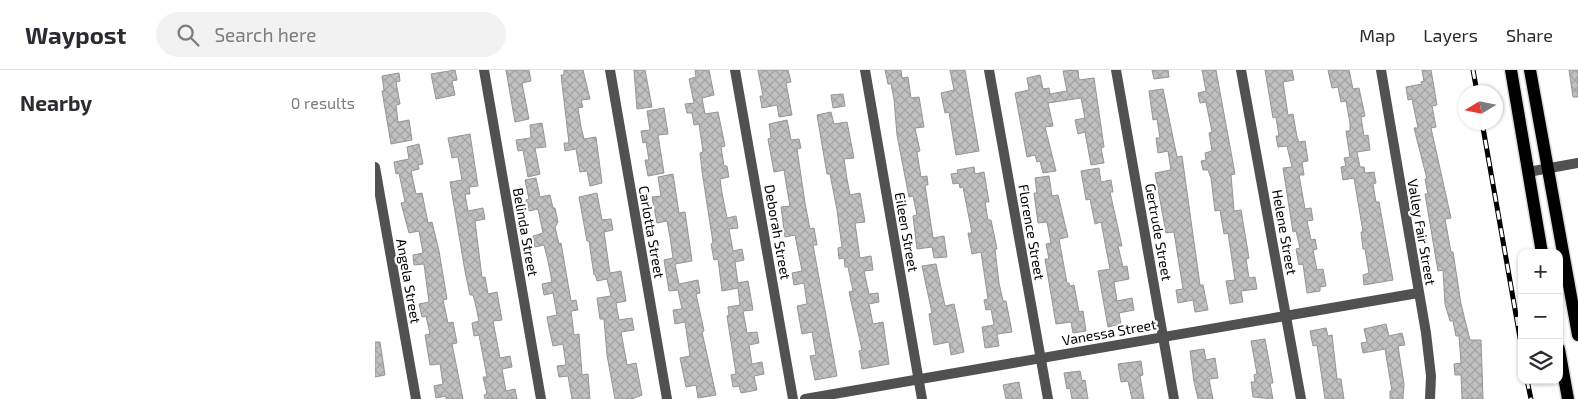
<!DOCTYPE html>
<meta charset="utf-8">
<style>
body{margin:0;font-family:"Exo 2",sans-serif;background:#f2f2f3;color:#2b2b33}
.controls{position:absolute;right:15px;bottom:15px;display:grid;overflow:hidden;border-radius:10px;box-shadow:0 1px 4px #0004}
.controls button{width:45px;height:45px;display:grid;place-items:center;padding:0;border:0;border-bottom:1px solid #e1e1e2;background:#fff;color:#2b2b33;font:25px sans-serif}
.compass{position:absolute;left:1083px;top:15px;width:45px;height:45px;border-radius:50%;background:#fff;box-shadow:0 1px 4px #0004;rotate:260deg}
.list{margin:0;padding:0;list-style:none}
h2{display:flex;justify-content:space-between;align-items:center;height:65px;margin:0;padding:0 20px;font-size:21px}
h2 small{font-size:16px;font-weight:400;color:#7c7c81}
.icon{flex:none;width:28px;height:28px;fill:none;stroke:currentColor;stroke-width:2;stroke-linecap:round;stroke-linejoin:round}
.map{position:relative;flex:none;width:1203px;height:329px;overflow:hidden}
header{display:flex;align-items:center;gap:30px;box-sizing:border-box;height:70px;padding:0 25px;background:#fff;border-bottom:1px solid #e1e1e2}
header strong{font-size:24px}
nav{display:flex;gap:28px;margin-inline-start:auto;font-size:18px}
.search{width:350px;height:45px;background:#f2f2f3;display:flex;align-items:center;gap:12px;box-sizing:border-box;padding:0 18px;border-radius:28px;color:#7c7c81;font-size:19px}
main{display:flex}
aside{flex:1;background:#fff}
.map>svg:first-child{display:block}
</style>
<header>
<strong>Waypost</strong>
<div class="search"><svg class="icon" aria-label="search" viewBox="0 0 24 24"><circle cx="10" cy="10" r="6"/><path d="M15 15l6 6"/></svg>Search here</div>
<nav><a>Map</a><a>Layers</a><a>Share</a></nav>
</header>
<main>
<aside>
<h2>Nearby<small>0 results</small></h2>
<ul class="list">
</ul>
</aside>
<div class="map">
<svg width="1203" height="329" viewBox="0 0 1203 329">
<defs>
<pattern id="building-cross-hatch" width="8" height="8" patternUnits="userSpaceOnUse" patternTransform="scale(1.25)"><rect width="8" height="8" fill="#c0c0c0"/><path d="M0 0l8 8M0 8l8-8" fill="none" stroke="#a3a3a3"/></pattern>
</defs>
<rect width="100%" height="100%" fill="#fff"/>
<!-- building -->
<g fill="url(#building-cross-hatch)" stroke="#959595">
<path d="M80 0 82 10 77 11 80 25 61 29 56 4Z"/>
<path d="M131 0H154L156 11 147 13 154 49 140 52Z"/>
<path d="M189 0H208L215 29 206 30 208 37 203 38 206 57 209 69 221 67 227 113 215 116 212 101 205 102 201 79 190 81 189 73H194L186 5H189Z"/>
<path d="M259 0H270L277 37 262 39Z"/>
<path d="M320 0H334L339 25 327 28 330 44 343 42 350 76 346 77 349 96H352L354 107 345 109 347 123 352 148 361 146 363 158 354 159 358 181 367 179 369 190 360 192 363 213 373 211 378 240 368 241 372 263 382 262 384 273 374 275 377 294 387 292 389 304 379 306 382 320 366 323 364 316 358 317 356 305 361 304 352 246 354 245 353 237 365 235 363 218 347 221 343 189 339 190 336 174 338 173 327 101 325 83 328 82 324 54 319 55 317 43H312L310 34 319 33 314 9 321 7Z"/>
<path d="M383 0H413L416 12 411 13 417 45 404 47 402 35 387 38 385 26H388Z"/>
<path d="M510 0H526L527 8 533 7 536 28 544 27 549 57 540 58 545 81 542 82 546 107 552 106 553 115H550L558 168 569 166 572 187 559 188 557 177 542 179 538 146 542 145 538 126 534 127 522 65 519 29 516 14H513Z"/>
<path d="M575 0H590L604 81 581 85 574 42 570 43 566 23 579 20Z"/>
<path d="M703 0 704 10 719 8 729 77 726 78 729 93 716 95 710 62 703 64 700 50 710 48 706 28 673 33 678 56 670 57 681 101 668 103 665 91 662 92 660 85 652 87 640 23 654 20 652 8 665 5 668 19 674 18 675 24 692 21 688 1Z"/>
<path d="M777 0H793L794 7 779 9Z"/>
<path d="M827 0H841L860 104 856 105 859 141 866 140 874 188 871 189 874 208 880 207 882 219 866 221 868 232 855 234 851 211 860 210 853 163 849 164 845 140 840 141 836 108 833 100H828L826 91 831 90 830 83 837 81 834 63 837 62 831 32 825 33 823 23 831 21Z"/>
<path d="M890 0H917L919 10 908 12 913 45 918 44 922 67 924 72 930 71 933 91 927 92 929 105H924L930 139 936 138 938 150 932 151 936 170 940 169 942 179 938 180 942 200 948 199 951 216 945 217V221L932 223 928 194 924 195 921 179 925 178 921 161 918 162 908 98 917 97 912 76 903 77 901 66H904L901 47 898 48Z"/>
<path d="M953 0H974L978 19 984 18 990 46 986 47 989 66 993 65 995 80 982 82 985 97H989L990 103 999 102 1001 113 998 114 1001 132H1004L1018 210 989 215 988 205 994 203 990 179H988L986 162H988L979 108 968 110 966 97 971 96 969 88 975 87 971 61H975V53L971 31 966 32 963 17 957 18Z"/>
<path d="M1047 0H1056L1062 35 1057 36 1061 57 1056 58 1076 148 1070 149 1076 182H1078L1086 234 1095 270H1106L1108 329H1087L1086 305H1080L1079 294 1086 293 1084 266H1081L1078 251H1075L1070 234 1068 200 1063 201 1050 124H1053L1050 109H1052L1039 58H1043L1037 29 1033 30 1031 17 1047 14 1046 12 1049 11Z"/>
<path d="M1194 0H1203V27H1198Z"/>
<path d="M24 3 25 11 21 12 25 34 21 35 23 52 34 50 37 70 16 74 7 21H9L7 6Z"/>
<path d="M788 19 802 87 807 86 825 215H828L833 240 820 242 818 230 803 233 801 220 808 219 799 162 791 163 780 103 796 100 793 81 783 83 781 68H785L782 49 778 50 774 21Z"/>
<path d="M468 24 470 36 458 38 456 25Z"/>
<path d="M289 38 293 64 283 65 289 103 273 106 270 90H274L271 72 268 73 266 61 275 60 272 41Z"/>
<path d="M456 42 459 54 472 52 479 88 469 89 472 109 475 125 485 123 490 152 480 153 485 188 496 186 498 200 489 201 494 224 503 223 504 232 494 234 498 254 508 252 514 294 487 299 484 281 487 280 474 222 478 221 473 197H470L469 188 464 189 463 178 467 177 462 140 455 104H452L442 45Z"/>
<path d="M412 50 416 70 424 69 426 78 422 79 430 133 435 159 439 158 442 175H438L462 306 440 310 435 286 441 285 437 262 427 264 422 236 432 234 429 213 419 215 417 203 427 201 420 165 410 167 406 137 415 136 412 119 409 100 399 102 393 69 396 68 394 54Z"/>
<path d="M167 53 171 77 160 78 165 104 153 107 148 80 143 81 141 70 156 68 155 55Z"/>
<path d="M95 64 103 116 94 117 95 124H90L93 141 108 138 110 149 100 151 107 208 110 207 113 224 122 222 127 250 118 251 122 272 125 288 135 286 137 297 127 299 131 321 140 319 142 329H110L109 325 112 324 108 307H112L104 265 99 266 97 253 104 251 100 232 98 225H95L90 201 75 112 87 110 83 87 77 88 73 68Z"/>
<path d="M44 74 48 94 43 95 44 99 36 101 41 124 47 123 53 153 57 152 64 181 72 229 68 230 73 253 78 252 82 273 77 274 88 329H71V326L61 328 59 316 68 314 65 294 55 295 50 265 55 264 51 246 47 247 44 234 54 232 49 194 39 195 38 185 48 183 44 161 34 163 26 133 30 132 24 103 21 104 19 92 34 89 32 77Z"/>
<path d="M599 97 600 104 609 102 614 132H610L613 150H616L622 179H620L624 213 628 231H631L637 262 622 264 624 276 610 278 607 257 619 255 616 239 611 240 609 230 613 229 606 182 597 184 593 163H597L588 117 585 118 584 113 578 114 576 104 583 103 582 100Z"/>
<path d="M724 98 726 112 736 110 738 122H735L747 176H743L748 197 752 196 754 209 739 212 742 231 757 228 759 240 744 243 746 254 733 257 723 201 735 199 726 152 720 154 715 129 711 130 706 101Z"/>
<path d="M298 104 304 143 310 142 317 191 300 194 304 214 323 210 325 223 321 224 329 261 327 262 341 325 323 328 321 315 311 317 305 288 315 286 310 252 300 254 298 240 307 239 303 220 294 221 289 190 298 188 295 167 292 151 282 153 277 127 286 126 283 107Z"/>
<path d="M674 106 677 126 683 125 693 167 684 169 692 213H694L695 216 699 215 704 242 708 241 711 261 698 263 696 252 681 254 670 189H674L671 174 676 173 672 152 663 153 659 123H662L660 108Z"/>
<path d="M161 108 165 127 175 125 178 138H180L183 152 180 157 184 174 186 173 196 231 201 230 203 240 196 241 199 265 204 264 207 305 213 304 215 329H197L193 306 184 307 182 296 191 295 188 274 178 276 174 258 172 247 182 245 178 223 169 225 167 214 177 212 173 191 169 175 160 177 158 166 168 163 163 139 154 141 151 130 154 129 150 110Z"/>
<path d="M222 123 227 150 236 149 238 160 229 162 235 203 246 201 251 231 241 233 244 250 257 248 259 260 246 262 252 295 261 293 267 325 257 329H240L232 285 229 249H225L222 228 236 226 232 209 222 211 220 204 219 205 214 171H212L204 127Z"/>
<path d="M561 194 570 236 579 234 589 282 576 285 574 272 559 275 554 244 557 243 547 196Z"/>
<path d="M1011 254 1014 266 1027 263 1030 275 1023 276 1029 314 1028 329H1015V321H1017L1010 279 988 283 986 273 992 272 989 259Z"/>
<path d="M951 258 953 266 957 265 962 309H966L969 329H950L942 275 938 276 935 261Z"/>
<path d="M890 269 898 313H895L898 329 878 327 876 312H880L879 305 882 304 876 271Z"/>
<path d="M0 272H5L10 305 0 307Z"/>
<path d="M829 279 831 290 840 288 843 308 834 309 838 329H823L819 312 815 281Z"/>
<path d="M766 291 768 305 765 306 769 329H757L753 311 746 312 743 294Z"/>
<path d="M705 301 707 311 710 310 713 329H697L695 318 692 319 689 303Z"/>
<path d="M644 312 647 329H631L628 315Z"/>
</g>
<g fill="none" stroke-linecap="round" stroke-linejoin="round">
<defs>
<g id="primary">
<path d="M1136 0 1167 183"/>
<path d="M1155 0 1203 265"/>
<path d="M1184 279 1193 329"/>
</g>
</defs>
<!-- primary casing -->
<use href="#primary" stroke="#dbdbdb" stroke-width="15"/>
<!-- minor -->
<g stroke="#515151" stroke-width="10">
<path d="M109 0 166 329"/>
<path d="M235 0 292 329"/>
<path d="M360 0 418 329"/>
<path d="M490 0 547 329"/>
<path d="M614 0 673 329"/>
<path d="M741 0 799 329"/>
<path d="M866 0 926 329"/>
<path d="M1006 0 1051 263 1056 306 1055 329"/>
<path d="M0 97 41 329"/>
<path d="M1153 102 1203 93"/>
<path d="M430 329 1043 223"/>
</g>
<!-- primary -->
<use href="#primary" stroke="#000" stroke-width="12"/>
<defs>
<g id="rail">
<path d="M1098 0 1102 22"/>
<path d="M1107 52 1147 279"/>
<path d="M1152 310 1156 329"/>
</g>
</defs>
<!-- rail casing -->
<use href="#rail" stroke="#000" stroke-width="5"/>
<!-- rail -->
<use href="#rail" stroke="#fff" stroke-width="3" stroke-dasharray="9" stroke-linecap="butt"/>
</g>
<g text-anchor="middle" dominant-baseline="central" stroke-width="4.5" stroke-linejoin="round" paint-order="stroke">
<!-- street labels -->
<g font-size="14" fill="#000" stroke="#fff">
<text transform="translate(151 162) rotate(80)">Belinda Street</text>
<text transform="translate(277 162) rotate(80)">Carlotta Street</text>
<text transform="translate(403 162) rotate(80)">Deborah Street</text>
<text transform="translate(532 162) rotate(80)">Eileen Street</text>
<text transform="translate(657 162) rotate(80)">Florence Street</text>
<text transform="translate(784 162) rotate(80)">Gertrude Street</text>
<text transform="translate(910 162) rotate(80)">Helene Street</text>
<text transform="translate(1047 162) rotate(80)">Valley Fair Street</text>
<text transform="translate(34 211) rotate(80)">Angela Street</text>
<text transform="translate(734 262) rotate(-10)">Vanessa Street</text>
</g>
</g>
</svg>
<div class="controls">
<button>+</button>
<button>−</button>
<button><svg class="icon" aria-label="layers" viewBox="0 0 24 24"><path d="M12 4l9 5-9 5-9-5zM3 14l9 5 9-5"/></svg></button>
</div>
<svg class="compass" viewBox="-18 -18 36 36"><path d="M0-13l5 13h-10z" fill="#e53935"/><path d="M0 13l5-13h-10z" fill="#7c7c81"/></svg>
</div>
</main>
